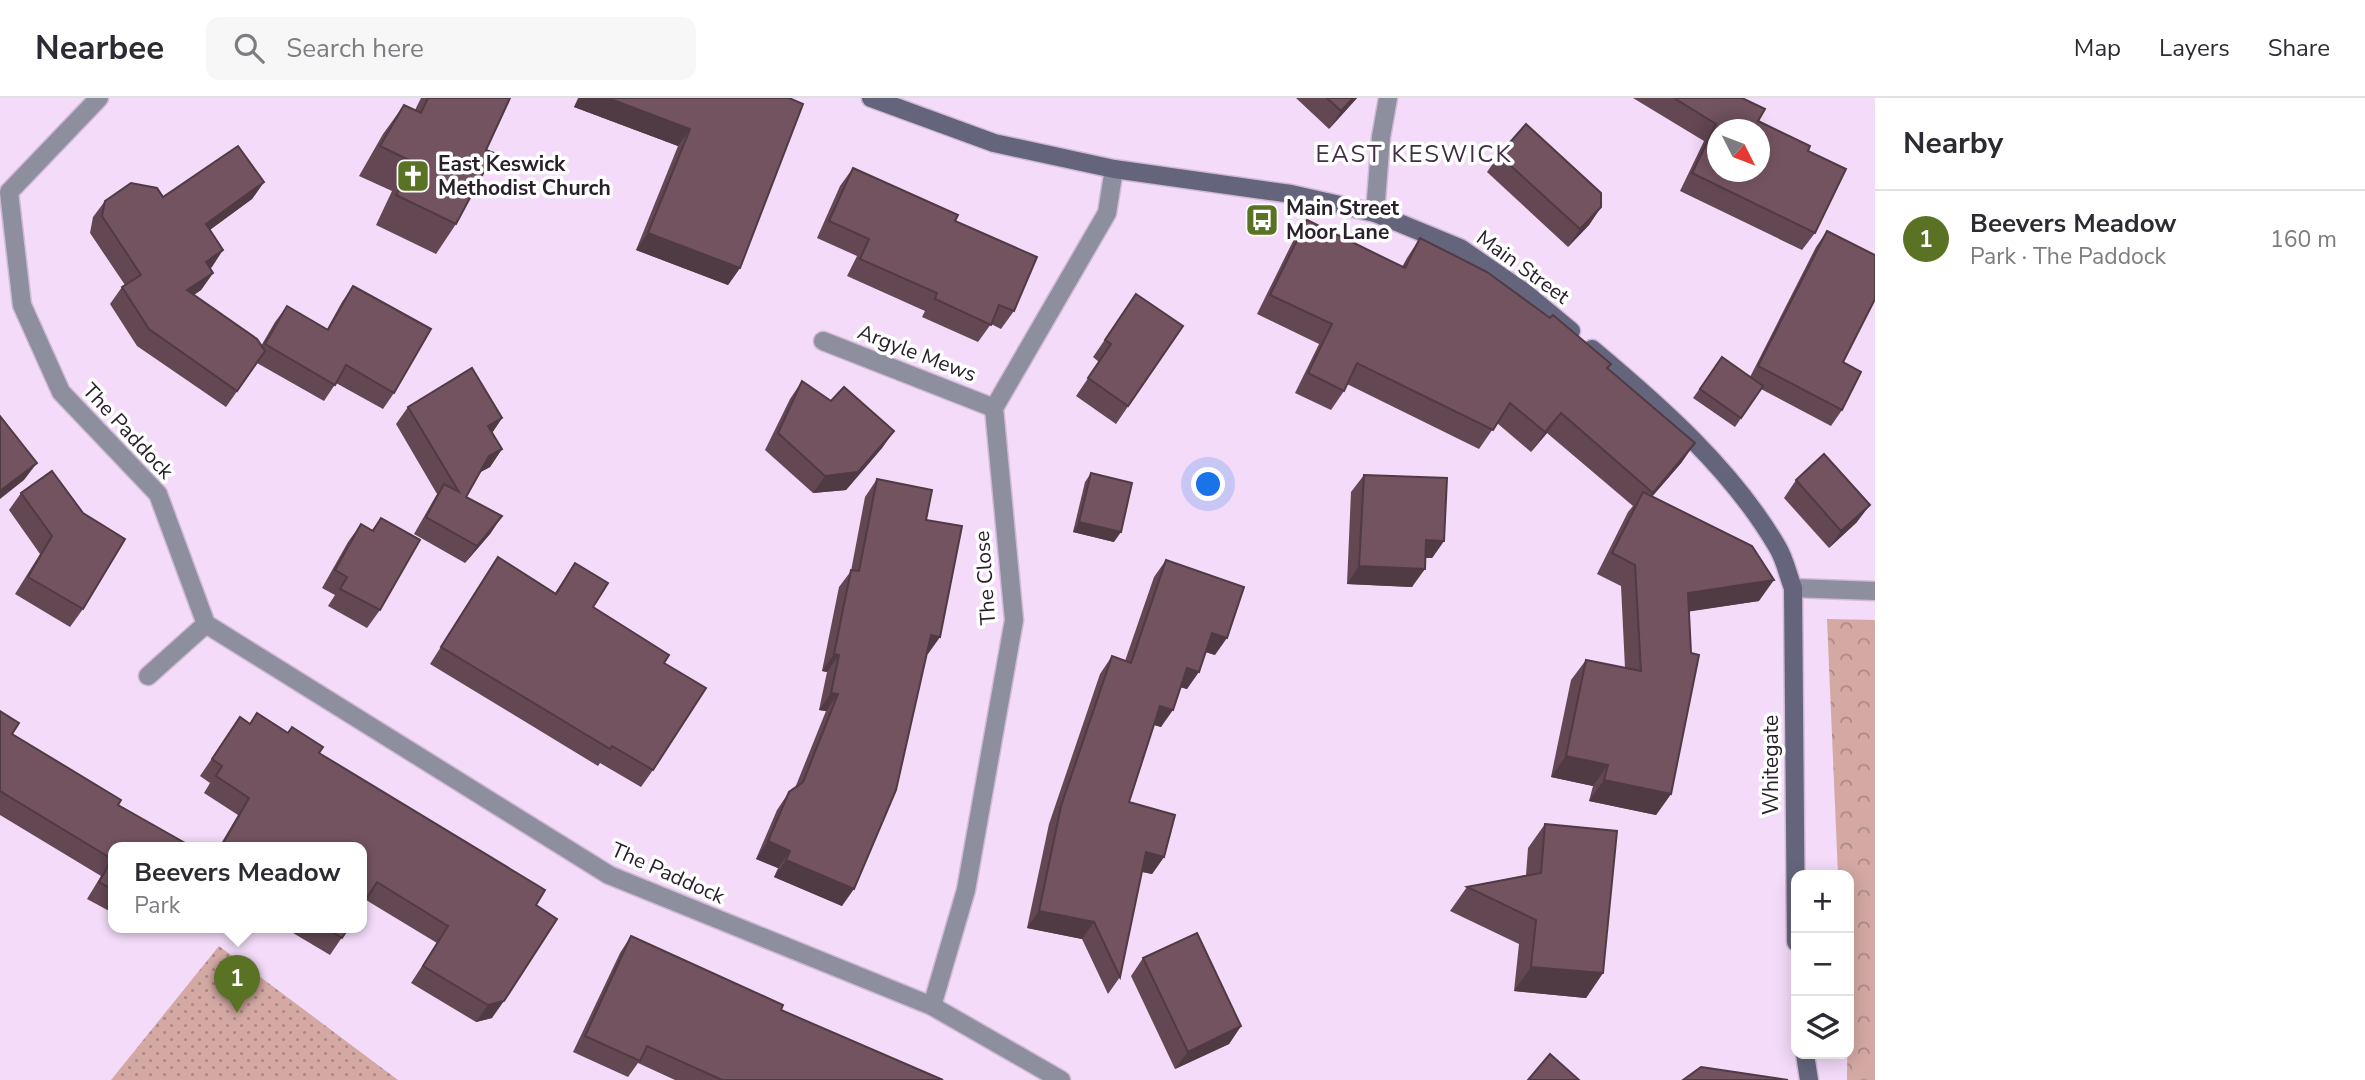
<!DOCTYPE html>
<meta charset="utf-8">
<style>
body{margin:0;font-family:"Nunito Sans",sans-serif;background:#f7f7f7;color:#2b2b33}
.controls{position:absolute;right:21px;bottom:21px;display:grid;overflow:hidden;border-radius:14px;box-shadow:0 4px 18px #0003}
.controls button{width:63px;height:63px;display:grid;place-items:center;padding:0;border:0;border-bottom:2px solid #e1e1e2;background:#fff;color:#2b2b33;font:35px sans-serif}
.compass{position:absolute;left:1707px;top:21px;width:63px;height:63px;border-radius:50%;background:#fff;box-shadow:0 4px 18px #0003;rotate:132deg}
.you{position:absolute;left:1209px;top:387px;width:24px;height:24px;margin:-18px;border:5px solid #fff;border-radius:50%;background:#1a73e8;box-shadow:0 0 0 10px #1a73e833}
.badge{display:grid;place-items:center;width:46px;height:46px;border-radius:50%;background:#597224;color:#fff;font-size:23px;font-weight:700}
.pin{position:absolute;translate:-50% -58px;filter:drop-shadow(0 2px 4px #0008)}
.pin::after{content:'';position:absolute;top:37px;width:24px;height:21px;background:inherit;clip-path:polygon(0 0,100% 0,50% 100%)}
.popup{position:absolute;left:108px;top:744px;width:259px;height:91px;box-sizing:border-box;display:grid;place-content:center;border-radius:14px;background:#fff;filter:drop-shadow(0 2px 5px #0005);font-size:23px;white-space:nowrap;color:#7c7c81}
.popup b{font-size:26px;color:#2b2b33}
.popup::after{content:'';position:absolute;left:50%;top:100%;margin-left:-14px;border:14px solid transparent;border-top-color:#fff}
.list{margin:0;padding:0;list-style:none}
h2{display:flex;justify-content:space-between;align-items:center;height:91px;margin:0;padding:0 28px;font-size:30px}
h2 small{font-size:23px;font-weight:400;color:#7c7c81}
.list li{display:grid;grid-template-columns:46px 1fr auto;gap:21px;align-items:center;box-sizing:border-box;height:98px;padding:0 28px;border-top:2px solid #e1e1e2}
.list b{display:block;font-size:26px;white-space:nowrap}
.list p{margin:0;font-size:23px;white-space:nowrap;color:#7c7c81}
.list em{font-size:23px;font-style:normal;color:#7c7c81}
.icon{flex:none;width:38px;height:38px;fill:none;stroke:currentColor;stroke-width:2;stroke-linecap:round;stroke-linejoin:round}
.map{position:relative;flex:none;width:1875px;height:982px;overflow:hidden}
header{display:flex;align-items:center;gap:42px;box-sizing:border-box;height:98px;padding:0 35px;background:#fff;border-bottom:2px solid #e1e1e2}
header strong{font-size:33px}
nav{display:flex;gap:38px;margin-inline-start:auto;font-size:24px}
.search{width:490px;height:63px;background:#f7f7f7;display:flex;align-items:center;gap:18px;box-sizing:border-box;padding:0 24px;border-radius:14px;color:#7c7c81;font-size:26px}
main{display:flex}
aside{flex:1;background:#fff}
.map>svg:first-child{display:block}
</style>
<header>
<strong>Nearbee</strong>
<div class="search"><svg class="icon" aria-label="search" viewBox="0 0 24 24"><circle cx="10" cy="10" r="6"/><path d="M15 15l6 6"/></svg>Search here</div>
<nav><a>Map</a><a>Layers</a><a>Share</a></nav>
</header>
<main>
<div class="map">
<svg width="1875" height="982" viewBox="0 0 1875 982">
<defs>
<pattern id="grass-dots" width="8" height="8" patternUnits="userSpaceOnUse" patternTransform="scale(1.75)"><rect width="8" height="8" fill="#d4a9a4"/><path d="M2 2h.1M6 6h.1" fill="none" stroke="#ac8986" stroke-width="1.8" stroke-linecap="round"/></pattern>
<pattern id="forest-crowns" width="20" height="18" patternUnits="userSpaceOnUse" patternTransform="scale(1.75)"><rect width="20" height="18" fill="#d4a9a4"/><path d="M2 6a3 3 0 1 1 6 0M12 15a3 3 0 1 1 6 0" fill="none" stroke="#ac8986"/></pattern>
</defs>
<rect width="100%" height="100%" fill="#f3dbf9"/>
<!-- grass -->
<path fill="url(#grass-dots)" d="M219 848 398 982H111Z"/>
<!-- forest -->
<path fill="url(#forest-crowns)" d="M1827 521 1875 522V982H1847L1849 777H1838Z"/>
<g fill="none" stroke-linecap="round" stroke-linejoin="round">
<defs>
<g id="street">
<path d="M99 0 9 94 22 207 61 294 158 396 206 526 609 777 932 908 1061 982"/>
<path d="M1375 115 1381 39 1388 0"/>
<path d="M823 243 994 310"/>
<path d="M1793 490 1875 493"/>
<path d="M148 578 206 526"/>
<path d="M932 908 966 792 1014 522 994 310 1107 115 1114 71"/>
</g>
<g id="secondary">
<path d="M871 0 994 45 1114 71 1291 96 1375 115 1460 150 1524 194 1571 233"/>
<path d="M1592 251C1660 308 1733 372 1778 450 1785 462 1788 477 1793 490L1796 844"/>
<path d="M1805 956 1809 982"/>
</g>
</defs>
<!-- street casing -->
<use href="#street" stroke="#cfb9d4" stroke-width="21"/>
<!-- secondary casing -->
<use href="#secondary" stroke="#cfb9d4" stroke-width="21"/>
<!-- street -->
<use href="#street" stroke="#8d8e9e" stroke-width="18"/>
<!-- secondary -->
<use href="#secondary" stroke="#64647c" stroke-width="18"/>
</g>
<!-- wall -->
<g fill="#634753">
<path d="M421 0H510L486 52 456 126 436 156 376 127 392 93 359 78 383 36 404 7 415 12Z"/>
<path d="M578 0H789L740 170 728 187 636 152 678 48 574 9Z"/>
<path d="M1296 0H1357L1329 31Z"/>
<path d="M1633 0H1742L1758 23 1808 53 1815 135 1802 152 1680 93 1704 43Z"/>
<path d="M1499 57 1601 109 1589 127 1568 149 1487 74Z"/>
<path d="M853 70 955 123 1014 213 1001 231 991 226 978 244 922 219 925 213 847 178 857 158 817 140 840 88Z"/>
<path d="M264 84 252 101 210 132 212 169 210 170 213 175 201 192 194 197 261 248 275 224 287 208 327 231 342 204 353 188 394 295 383 311 336 285 324 303 257 265 226 309 137 248 110 206 122 189 125 187 90 135 93 119 105 103 163 99Z"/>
<path d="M1307 122 1402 169 1407 160 1420 140 1608 270 1682 364 1652 398 1759 503 1689 513 1671 696 1656 717 1589 703 1593 688 1551 679 1571 582 1586 562 1625 570 1621 488 1597 476 1628 414 1633 408 1547 335 1531 354 1497 325 1479 351 1347 286 1344 293 1331 312 1295 295 1319 246 1257 216 1294 141Z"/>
<path d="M1827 133 1843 264 1842 312 1831 328 1761 291 1735 329 1693 300 1722 259 1750 279 1816 149Z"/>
<path d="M1136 196 1183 228 1116 326 1076 298 1099 264 1093 259Z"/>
<path d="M802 283 831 303 894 333 882 350 846 392 813 395 765 352 790 301Z"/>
<path d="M408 309 502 320 492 335 502 351 490 369 480 374 466 399 502 418 490 436 465 465 414 436 437 396 396 326Z"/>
<path d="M52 373 83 511 70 529 15 496 40 456 9 412 21 395Z"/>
<path d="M1091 375 1114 444 1073 434 1085 384Z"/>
<path d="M1364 377 1444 443 1432 460H1425L1412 489 1347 486 1351 394Z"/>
<path d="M877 381 926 422 940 539 927 556 842 808 774 779 778 770 756 761 777 712 789 694 795 690 826 613 819 612 827 574 822 573 839 489 851 473 865 399Z"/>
<path d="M1796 382 1857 424 1829 450 1784 400Z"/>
<path d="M381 420 380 512 367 530 328 508 335 497 322 490 348 444 361 426 372 432Z"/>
<path d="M498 459 555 495 575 465 593 509 664 565 653 672 641 689 600 665 598 668 430 566Z"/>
<path d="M1166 462 1215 557 1205 554 1187 591 1181 589 1161 629 1154 627 1129 704 1164 759 1152 776 1142 774 1120 879 1108 896 1082 841 1027 830 1049 726 1100 576 1112 558 1125 563 1154 479Z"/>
<path d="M0 613 12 636 118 707 113 749V815L87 801 101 778 0 717Z"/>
<path d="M257 615 288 635 292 629 319 655 536 807 492 920 476 924 411 885 437 845 366 802 361 749H219L238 717 204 695 210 685 200 678 240 619 250 626Z"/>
<path d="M1545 726 1603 875 1586 900 1514 893 1519 846 1450 813 1467 789 1526 777 1528 750Z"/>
<path d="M180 829H196L191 835Z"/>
<path d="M283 829H349L330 857Z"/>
<path d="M631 838 781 912 943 982H675L638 965 628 979 573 954 620 855Z"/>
<path d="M1143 860 1241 928 1229 946 1175 971 1131 878Z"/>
</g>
<!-- shaded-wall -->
<g fill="#503a43">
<path d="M580 0H608L690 31 678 48 574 9Z"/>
<path d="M1353 0H1357L1329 31 1341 13Z"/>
<path d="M264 84 252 101 194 143 206 126Z"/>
<path d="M1601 109 1589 127 1568 149 1580 131Z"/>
<path d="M648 135 740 170 728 187 636 152Z"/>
<path d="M223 152 212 169 194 181 206 164Z"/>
<path d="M213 175 201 192 175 209 187 192Z"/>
<path d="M1561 315 1547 335 1531 354 1545 334Z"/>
<path d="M502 320 490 338 488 328Z"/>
<path d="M894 333 882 350 846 392 813 395 825 378Z"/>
<path d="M1695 345 1682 364 1639 414 1653 395Z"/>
<path d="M502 351 490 369 477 376 489 358Z"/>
<path d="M37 365 24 382 0 401V393Z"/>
<path d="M1870 407 1857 424 1829 450 1841 433Z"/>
<path d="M502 418 490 436 465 465 477 448Z"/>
<path d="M1079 424 1121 434 1114 444 1073 434Z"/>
<path d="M1426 442 1444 443 1432 460 1414 459Z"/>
<path d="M1359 468 1425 471 1412 489 1347 486Z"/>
<path d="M1774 482 1759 503 1673 516 1688 495Z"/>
<path d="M1212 535 1227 540 1215 557 1200 552Z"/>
<path d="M931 537 940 539 928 556 919 554Z"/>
<path d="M834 556 839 557 827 574 822 573Z"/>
<path d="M1187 570 1199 574 1187 591 1175 588Z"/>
<path d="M831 595 838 596 826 613 819 612Z"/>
<path d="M1160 608 1173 612 1161 629 1148 625Z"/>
<path d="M1566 658 1608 667 1593 688 1551 679Z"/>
<path d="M1604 682 1671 696 1656 717 1589 703Z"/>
<path d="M768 743 790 753 778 770 756 761Z"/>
<path d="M1146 754 1164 759 1152 776 1134 772Z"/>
<path d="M786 762 854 791 842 808 774 779Z"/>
<path d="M1039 813 1094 824 1082 841 1027 830Z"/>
<path d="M1531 869 1603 875 1586 900 1514 893Z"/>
<path d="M504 903 492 920 476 924 488 907Z"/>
<path d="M1241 928 1229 946 1175 971 1188 954Z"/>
</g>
<!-- building -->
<g fill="#735360" stroke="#503a43" stroke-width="2" fill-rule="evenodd">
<path d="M428 0H510L486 52 494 55 456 126 396 97 413 64 380 48 404 7 421 15Z"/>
<path d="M608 0H789L803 6 740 170 648 135 690 31Z"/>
<path d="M1327 0H1353L1341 13Z"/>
<path d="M1674 0H1742L1765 11 1758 23 1810 48 1808 53 1846 71 1815 135 1692 75 1716 26ZM1718 32H1760V74H1718Z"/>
<path d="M1526 26 1601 95V109L1580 131 1499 57Z"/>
<path d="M238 48 264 84 206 126 223 152 206 164 213 175 187 192 257 241 265 253 237 293 149 231 122 189 141 177 102 118 105 103 131 85 157 90 163 99Z"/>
<path d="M853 70 958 117 955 123 1037 159 1014 213 999 207 991 227 935 201 937 195 860 161 869 141 829 123Z"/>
<path d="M1307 122 1405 170 1420 140 1487 174 1550 220 1553 217 1611 266 1607 270 1695 345 1653 395 1561 315 1545 334 1510 305 1493 332 1357 265 1344 293 1308 275 1332 226 1270 197Z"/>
<path d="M1827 133 1875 157V201L1843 264 1861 274 1842 312 1758 268Z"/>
<path d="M353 188 431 231 394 295 346 267 335 287 265 246 287 208 328 232Z"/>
<path d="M1136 196 1183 228 1128 308 1088 280 1111 246 1105 242Z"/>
<path d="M1722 259 1763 288 1741 320 1700 291Z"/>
<path d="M472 270 502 320 488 328 502 351 489 358 466 399 502 418 477 448 426 419 444 386 459 394 408 309Z"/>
<path d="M802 283 831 303 844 289 894 333 858 374 825 378 778 335Z"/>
<path d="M0 318 37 365 0 393Z"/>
<path d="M1824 356 1870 407 1841 433 1796 382Z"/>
<path d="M52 373 83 415 125 441 83 511 28 479 52 438 21 395Z"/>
<path d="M1091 375 1132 385 1121 434 1079 424Z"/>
<path d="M1364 377 1447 380 1444 443 1426 442 1425 471 1359 468Z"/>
<path d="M877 381 932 392 926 422 962 428 940 539 931 537 896 692 854 791 786 762 790 753 768 743 789 694 803 684 838 596 831 595 839 557 834 556 851 472 859 473Z"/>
<path d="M1643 394 1752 448 1774 482 1688 495 1691 555 1699 557 1671 696 1604 682 1608 667 1566 658 1586 562 1641 573 1635 467 1612 455Z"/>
<path d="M381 420 420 442 380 512 340 491 347 479 335 472 361 426 373 433Z"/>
<path d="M498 459 556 496 575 465 608 485 593 509 669 557 664 565 706 590 653 672 612 648 610 651 441 549Z"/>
<path d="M1166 462 1244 489 1227 540 1212 535 1199 574 1187 570 1173 612 1160 608 1129 704 1175 717 1164 759 1146 754 1120 879 1094 824 1039 813 1061 708 1112 558 1131 565Z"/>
<path d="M0 613 19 625 12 636 121 702 118 707 192 749H113V792L99 784 112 761 0 693Z"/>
<path d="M257 615 288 635 292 629 323 649 319 655 545 792 536 807 557 821 504 903 488 907 423 868 448 828 377 784 361 809V749H221L249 700 216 678 222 668 212 661 240 619 250 626Z"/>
<path d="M1545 726 1617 733 1603 875 1531 869 1536 822 1467 789 1541 775Z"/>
<path d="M324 829H349L342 840Z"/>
<path d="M1197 835 1241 928 1188 954 1143 860Z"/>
<path d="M631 838 783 907 781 912 943 982H722L647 948 640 963 585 938Z"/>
<path d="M1550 956 1579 982H1528Z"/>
<path d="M1701 969 1788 982H1683Z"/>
</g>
<!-- icons -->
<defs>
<symbol id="church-square" viewBox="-11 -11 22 22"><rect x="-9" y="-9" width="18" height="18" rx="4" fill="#597224" stroke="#fff"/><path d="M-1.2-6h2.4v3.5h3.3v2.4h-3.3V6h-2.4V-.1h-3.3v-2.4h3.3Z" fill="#fff"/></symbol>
<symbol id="bus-square" viewBox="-11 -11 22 22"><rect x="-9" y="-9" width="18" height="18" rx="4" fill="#597224" stroke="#fff"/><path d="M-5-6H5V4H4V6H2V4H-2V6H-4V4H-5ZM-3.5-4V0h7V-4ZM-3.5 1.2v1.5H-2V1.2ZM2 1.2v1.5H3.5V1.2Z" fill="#fff"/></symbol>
</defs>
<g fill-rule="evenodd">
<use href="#church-square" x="394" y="59" width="38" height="38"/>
<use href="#bus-square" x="1243" y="103" width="38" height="38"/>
</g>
<g text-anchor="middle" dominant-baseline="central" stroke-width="7" stroke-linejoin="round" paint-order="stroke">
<!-- poi labels -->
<g font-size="21" font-weight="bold" fill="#29202b" stroke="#fff" text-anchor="start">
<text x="438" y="66">East Keswick<tspan x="438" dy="24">Methodist Church</tspan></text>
<text x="1286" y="110">Main Street<tspan x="1286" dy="24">Moor Lane</tspan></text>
</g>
<!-- street labels -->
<g font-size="21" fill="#29202b" stroke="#fff">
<text transform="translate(1523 169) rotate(36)">Main Street</text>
<text transform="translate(917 255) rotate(21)">Argyle Mews</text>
<text transform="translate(128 333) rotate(47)">The Paddock</text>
<text transform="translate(985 480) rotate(-94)">The Close</text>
<text transform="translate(1771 667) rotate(-90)">Whitegate</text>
<text transform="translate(668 775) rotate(24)">The Paddock</text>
</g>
<!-- quarter labels -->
<g font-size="24" letter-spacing="2" fill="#412e46" stroke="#fff">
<text x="1414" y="56">EAST KESWICK</text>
</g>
</g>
</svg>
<div class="controls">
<button>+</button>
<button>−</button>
<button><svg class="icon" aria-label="layers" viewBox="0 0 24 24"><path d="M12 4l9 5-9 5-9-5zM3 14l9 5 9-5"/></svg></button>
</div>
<svg class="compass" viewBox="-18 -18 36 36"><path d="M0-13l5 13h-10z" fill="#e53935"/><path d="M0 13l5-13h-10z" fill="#7c7c81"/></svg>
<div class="you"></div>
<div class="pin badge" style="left:237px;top:915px">1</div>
<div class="popup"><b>Beevers Meadow</b>Park</div>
</div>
<aside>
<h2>Nearby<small></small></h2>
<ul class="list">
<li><span class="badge">1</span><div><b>Beevers Meadow</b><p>Park · The Paddock</p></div><em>160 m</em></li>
</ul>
</aside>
</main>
